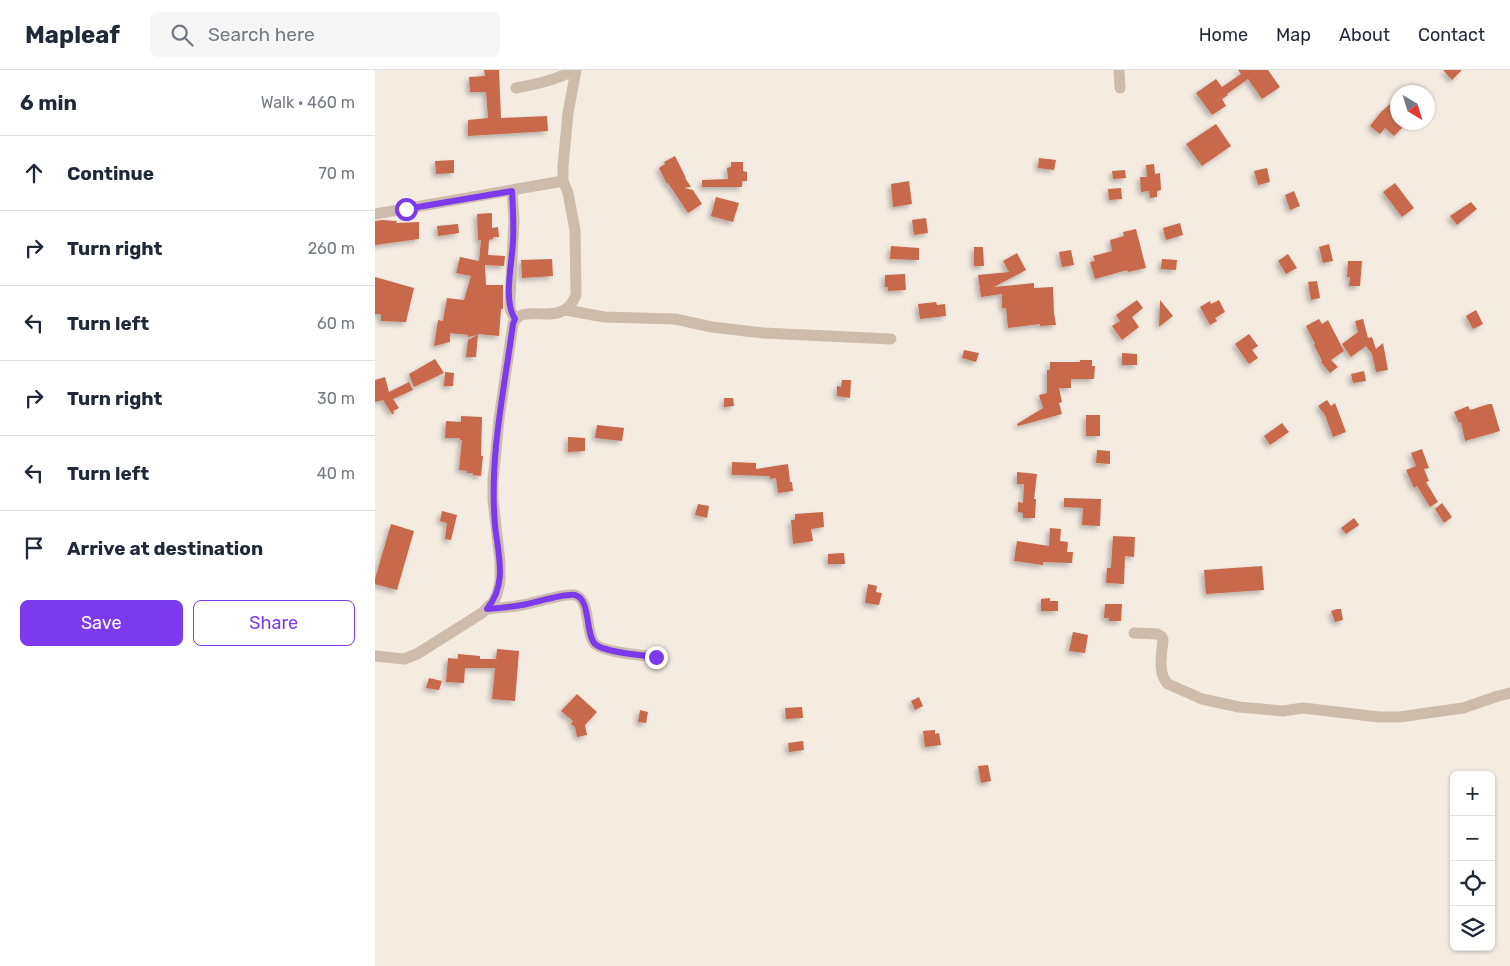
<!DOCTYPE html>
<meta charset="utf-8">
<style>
body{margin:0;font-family:Rubik,sans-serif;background:#f6f6f7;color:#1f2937}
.controls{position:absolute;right:15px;bottom:15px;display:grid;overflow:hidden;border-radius:8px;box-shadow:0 1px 4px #0004}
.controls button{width:45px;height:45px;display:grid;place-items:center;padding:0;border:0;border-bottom:1px solid #e0e1e3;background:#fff;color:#1f2937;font:25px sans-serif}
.compass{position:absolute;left:1015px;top:15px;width:45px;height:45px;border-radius:50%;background:#fff;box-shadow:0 1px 4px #0004;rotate:142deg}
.stop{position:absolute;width:15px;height:15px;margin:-11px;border:4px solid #7c3aed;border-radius:50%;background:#fff}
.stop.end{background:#7c3aed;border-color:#fff;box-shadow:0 1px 5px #0008}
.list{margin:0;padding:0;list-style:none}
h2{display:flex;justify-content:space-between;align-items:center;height:65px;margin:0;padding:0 20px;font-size:21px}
h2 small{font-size:16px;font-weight:400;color:#747a83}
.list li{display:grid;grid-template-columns:32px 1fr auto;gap:15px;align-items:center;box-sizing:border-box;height:75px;padding:0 20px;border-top:1px solid #e0e1e3}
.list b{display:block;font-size:19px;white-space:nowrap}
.list em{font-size:16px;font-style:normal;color:#747a83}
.actions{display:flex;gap:10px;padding:15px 20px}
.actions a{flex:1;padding:11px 0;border:1px solid #7c3aed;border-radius:8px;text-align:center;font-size:18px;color:#7c3aed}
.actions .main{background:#7c3aed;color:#fff}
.icon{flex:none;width:28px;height:28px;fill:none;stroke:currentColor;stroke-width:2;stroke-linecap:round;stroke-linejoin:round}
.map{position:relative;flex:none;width:1135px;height:896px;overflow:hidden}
header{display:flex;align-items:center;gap:30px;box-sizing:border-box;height:70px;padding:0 25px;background:#fff;border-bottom:1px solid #e0e1e3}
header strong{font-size:24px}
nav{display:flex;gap:28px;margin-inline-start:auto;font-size:18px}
.search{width:350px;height:45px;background:#f6f6f7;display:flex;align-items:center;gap:12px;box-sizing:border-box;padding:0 18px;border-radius:8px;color:#747a83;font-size:19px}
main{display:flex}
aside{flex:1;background:#fff}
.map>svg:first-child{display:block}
</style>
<header>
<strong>Mapleaf</strong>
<div class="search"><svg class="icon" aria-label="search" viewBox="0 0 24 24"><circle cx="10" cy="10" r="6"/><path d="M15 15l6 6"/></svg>Search here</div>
<nav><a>Home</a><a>Map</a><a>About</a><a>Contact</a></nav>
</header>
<main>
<aside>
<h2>6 min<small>Walk · 460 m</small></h2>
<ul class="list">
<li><svg class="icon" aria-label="ahead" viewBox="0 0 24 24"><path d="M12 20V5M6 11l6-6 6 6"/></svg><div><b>Continue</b></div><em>70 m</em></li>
<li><svg class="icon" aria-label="right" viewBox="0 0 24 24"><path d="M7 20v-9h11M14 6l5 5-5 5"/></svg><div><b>Turn right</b></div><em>260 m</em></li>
<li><svg class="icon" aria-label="left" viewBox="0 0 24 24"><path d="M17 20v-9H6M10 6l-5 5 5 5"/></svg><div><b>Turn left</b></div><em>60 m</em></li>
<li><svg class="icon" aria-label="right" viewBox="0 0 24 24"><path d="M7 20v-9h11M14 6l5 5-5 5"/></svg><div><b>Turn right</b></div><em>30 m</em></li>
<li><svg class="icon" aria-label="left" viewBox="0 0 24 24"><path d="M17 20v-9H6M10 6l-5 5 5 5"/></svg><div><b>Turn left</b></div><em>40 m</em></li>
<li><svg class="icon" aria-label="arrive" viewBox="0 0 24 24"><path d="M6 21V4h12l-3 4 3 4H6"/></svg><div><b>Arrive at destination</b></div></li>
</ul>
<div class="actions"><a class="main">Save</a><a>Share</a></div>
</aside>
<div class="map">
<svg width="1135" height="896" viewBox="0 0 1135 896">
<defs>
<filter id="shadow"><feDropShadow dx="-3" dy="3" stdDeviation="2.5" flood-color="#0004"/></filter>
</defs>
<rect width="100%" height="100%" fill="#f4ebe1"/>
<!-- building -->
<g fill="#c8694b" filter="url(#shadow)">
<path d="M109 0H124L126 48 172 46 173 61 93 66V50L113 48 111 22H95L94 7 110 6Z"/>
<path d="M863 0H893L905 17 887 29 873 9 852 24 853 25 847 29 851 36 837 45 821 23 841 9 847 17 866 4Z"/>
<path d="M1068 0H1087L1077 10Z"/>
<path d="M1022 28V52H1033L1019 66 1010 58 1005 64 995 56 1006 42Z"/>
<path d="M841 54 856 76 827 96 811 74Z"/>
<path d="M300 86 311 108H310L316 117 309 118 318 120 327 134 313 143 293 113 292 114 284 98 290 94 289 92Z"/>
<path d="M664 88 681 90 679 100 663 98Z"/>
<path d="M79 90V103L61 104 60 91Z"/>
<path d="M356 92H368V101L372 102V111H367V117H327V110L353 109 352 98 356 97Z"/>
<path d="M779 94 780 104 785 103 786 120 782 121V127L775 128 774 121 766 122 765 107H772L771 95Z"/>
<path d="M892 98 895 112 883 115 879 101Z"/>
<path d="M750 100 751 108 738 109 737 101Z"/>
<path d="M534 111 537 134 518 137 516 114Z"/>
<path d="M1020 113 1039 138 1027 147 1008 122Z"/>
<path d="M746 118 747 129 734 130 733 119Z"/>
<path d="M919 121 925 136 915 140 910 125Z"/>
<path d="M341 127 364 133 358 152 336 146Z"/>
<path d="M1096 132 1102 139 1082 155 1075 146Z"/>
<path d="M117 143V158L123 157 124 167H118V169L114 170 113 185 130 186 129 196 110 195 111 215H128V239H126L124 266 103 264 101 287H91L93 270 102 265 93 267V265L75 263V272L59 276 63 250 68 251 72 228 89 230 96 206 81 203 85 187 104 191 106 170H103L102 144Z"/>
<path d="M551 148 553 163 539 165 537 150Z"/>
<path d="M7 150 22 151 21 153 44 152V169L0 175V151Z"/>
<path d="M805 153 808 165 791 170 788 158Z"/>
<path d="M83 154 84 163 63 166 62 156Z"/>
<path d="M761 159 771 198 753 202 752 200 720 209 715 192 720 191 718 186 737 181 735 170 749 166 748 162Z"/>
<path d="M954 174 958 191 948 193 944 177Z"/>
<path d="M516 176 544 178V190L515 189Z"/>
<path d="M599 177H608L609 196H599Z"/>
<path d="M696 180 699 195 687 197 684 182Z"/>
<path d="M642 183 651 200 619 217 659 213V218L678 217 679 243 681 255 665 256V254L633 258 631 238H627V224L606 227 603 205 634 202 628 191Z"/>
<path d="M913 184 922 198 911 204 903 191Z"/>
<path d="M177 189 178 206 147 208 146 190Z"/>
<path d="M787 189 802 190 801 200 786 199Z"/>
<path d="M973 191H987L985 216H974L975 207H972Z"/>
<path d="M530 204 531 220 513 221V217H510V205Z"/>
<path d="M0 207 39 218 31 252 6 251V244H0Z"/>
<path d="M942 211 945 228 936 230 933 212Z"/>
<path d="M762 230 768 238 757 247 764 257 747 270 737 256 745 251 741 245Z"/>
<path d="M785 230 798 246 784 257Z"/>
<path d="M844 230 850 242 840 248 842 251 835 255 825 237 835 231 836 234Z"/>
<path d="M561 232 562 235 570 234 571 246 545 249 543 234Z"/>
<path d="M1101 240 1108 254 1098 259 1091 246Z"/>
<path d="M944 249 947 254 953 250 969 281 956 290 963 297 955 303 946 292 947 291 939 275 940 274 931 256Z"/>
<path d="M988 249 993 268 997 267 1001 279 1008 273 1013 300 1001 302 997 284 991 276 976 287 967 274 983 262 980 251Z"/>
<path d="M874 264 883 276 877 280 883 288 874 294 860 274Z"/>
<path d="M589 280 604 283 601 292 587 288Z"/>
<path d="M747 283 762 284V295H747Z"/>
<path d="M60 289 69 303 39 317 34 304Z"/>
<path d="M705 290H717V296H720L719 309H696V318H684L687 332 684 333 687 344 643 356 642 354 668 338 664 325 672 323V300H675V292H705Z"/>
<path d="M989 301 991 311 978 313 976 304Z"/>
<path d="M70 302 79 303 78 316H69Z"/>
<path d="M10 307 14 322 34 312 38 320 18 329 24 338 18 341 19 344H17L8 330 0 332V310Z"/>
<path d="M467 310H476L475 328 462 326V316L466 317Z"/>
<path d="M349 328H358L359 336 349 337Z"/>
<path d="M952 330 956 336 960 333 971 362 958 367 950 345 943 336Z"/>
<path d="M1114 334H1117L1125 361 1090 371 1086 352 1084 353 1079 342 1093 336 1095 340Z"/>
<rect x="711" y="345" width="14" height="21"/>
<path d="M86 346 107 347 106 386H108L106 406 98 405V403H92V401L84 400 87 370H85V368H70L71 351 86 352Z"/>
<path d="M907 353 914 362 895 375 889 366Z"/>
<path d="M222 355 249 358 247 371 220 368Z"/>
<path d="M193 367 210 368V381L193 382Z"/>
<path d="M1047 379 1054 398 1049 399 1054 411 1051 412 1063 432 1055 437 1042 416 1039 418 1031 400 1041 396 1036 383Z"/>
<path d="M722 380 735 381V394L721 393Z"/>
<path d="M357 392 381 393V399L413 394 415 412H417L418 421 403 423 401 408 395 409V406L357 405Z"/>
<path d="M642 402 662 404 659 429H661L660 448H648V443L643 442V432L648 433 649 414H642Z"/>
<path d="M689 428 726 429 725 456 707 455 708 438 689 437Z"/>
<path d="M1067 433 1077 447 1069 453 1060 439Z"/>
<path d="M323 434 334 436 332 448 320 445Z"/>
<path d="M67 441 82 445 76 470 70 469 72 453 65 451Z"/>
<path d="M448 442 449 457 436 459 438 471 418 474 416 450H420V444Z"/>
<path d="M979 448 984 455 971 464 966 458Z"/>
<path d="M16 454 39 461 22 520 0 514V509Z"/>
<path d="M675 458 686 459 685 471 693 472 692 482H698L697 493 668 492V495L639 491 642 471 674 476Z"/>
<path d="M738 466 760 467 759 487 750 486 749 514 731 513 732 498H736Z"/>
<path d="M469 483 470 494H453V484Z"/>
<path d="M887 496 889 520 831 524 829 500Z"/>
<path d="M493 514 502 516 501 522 507 523 504 535 490 533Z"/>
<path d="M675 528V531H683V541H666V529Z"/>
<path d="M730 534H747L746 551H734V548H729Z"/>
<path d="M962 539H966L968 550 960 552 956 541Z"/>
<path d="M698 562 713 565 710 583 694 581Z"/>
<path d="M122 579 144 581 140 631 117 629 120 598H90L89 613 71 612 73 588 83 589V584L105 586V589H121Z"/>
<path d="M54 608 67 611 64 620 51 618Z"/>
<path d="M202 624 222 642 210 655 212 665 202 667 200 657 196 654 198 651 186 641Z"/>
<path d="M544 627 548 636 540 640 536 631Z"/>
<path d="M427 637 428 648 411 649 410 638Z"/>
<path d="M265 640 273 642 271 653 263 652Z"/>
<path d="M560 660V664L564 663 566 675 550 677 548 661Z"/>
<path d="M428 671 429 680 414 682 413 673Z"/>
<path d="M613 695 616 711 606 713 603 696Z"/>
</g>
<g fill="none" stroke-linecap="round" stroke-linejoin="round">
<!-- minor -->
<g stroke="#cdbbac" stroke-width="11">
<path d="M744 0 745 18"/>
<path d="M141 18C162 14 181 10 200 0"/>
<path d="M137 121 139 150 135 228V239L140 249"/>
<path d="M0 144 188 111"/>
<path d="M191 240 229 247 300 249 337 257 388 263 516 269"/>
<path d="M112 539C124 538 136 537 147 535 160 533 189 523 200 525 216 529 210 564 220 574 230 583 267 585 281 587"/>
<path d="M759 563 782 564 787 567 788 570C787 584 782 603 793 614L827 629 864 637 908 641 928 638 1004 647H1024L1088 638 1123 626 1135 623"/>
<path d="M0 586 29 589 42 584 107 543 119 531 122 524 125 511V492L118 430V411L124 349 138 254C148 229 186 262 201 225L200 160 193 123 188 111V96L193 43 201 0"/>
</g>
</g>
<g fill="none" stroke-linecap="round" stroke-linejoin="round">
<!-- route -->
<path stroke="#7c3aed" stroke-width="6" d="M31 139 137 121C138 138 139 155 138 172 137 193 128 231 140 249L138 254C129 321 114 388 120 455 123 485 133 513 112 539 124 538 135 537 147 535 160 533 189 523 200 525 216 529 210 564 220 574 230 583 267 585 281 587"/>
</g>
</svg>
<div class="controls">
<button>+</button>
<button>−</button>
<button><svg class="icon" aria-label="locate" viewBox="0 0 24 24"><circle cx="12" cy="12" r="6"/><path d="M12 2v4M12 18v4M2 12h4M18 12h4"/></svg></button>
<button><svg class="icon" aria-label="layers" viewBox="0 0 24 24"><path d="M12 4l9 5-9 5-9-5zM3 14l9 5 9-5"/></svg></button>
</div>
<svg class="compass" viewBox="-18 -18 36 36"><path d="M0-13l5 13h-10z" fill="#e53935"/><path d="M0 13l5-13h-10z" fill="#747a83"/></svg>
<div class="stop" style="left:31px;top:139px"></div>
<div class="stop end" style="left:281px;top:587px"></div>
</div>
</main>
